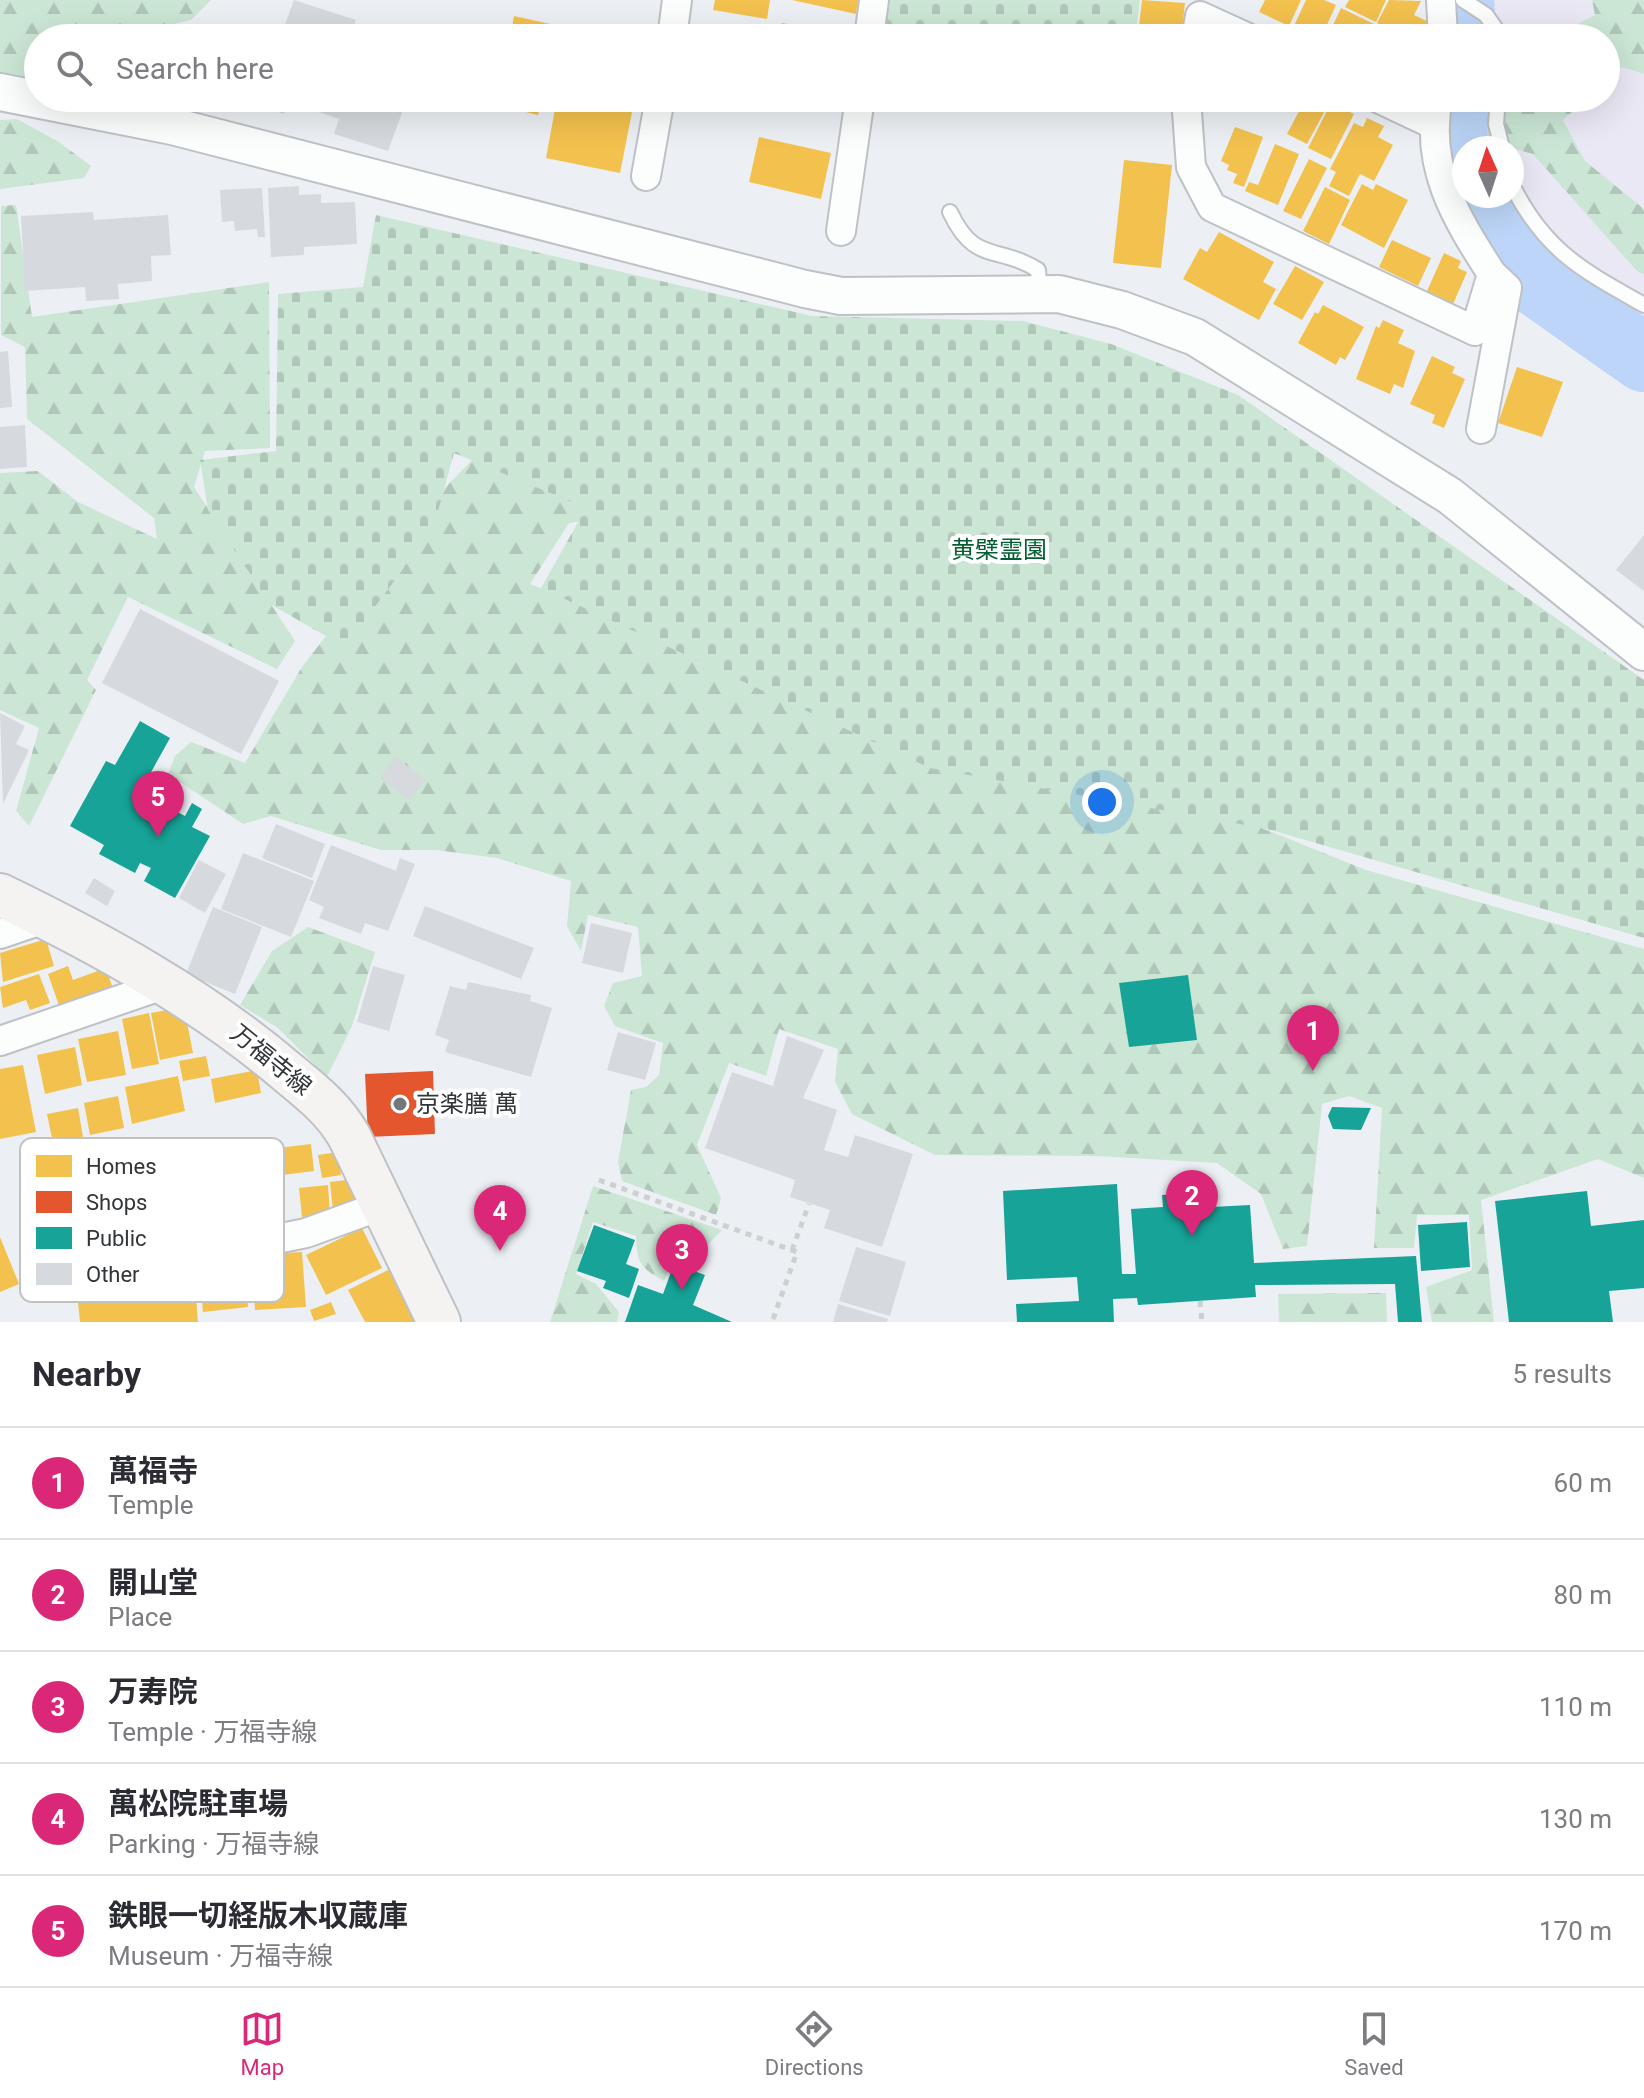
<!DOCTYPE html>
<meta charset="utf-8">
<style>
body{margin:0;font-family:Roboto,"Noto Sans JP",sans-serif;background:#f7f7f7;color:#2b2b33}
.compass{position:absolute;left:1452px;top:136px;width:72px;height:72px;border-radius:50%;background:#fff;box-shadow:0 8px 32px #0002;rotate:357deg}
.you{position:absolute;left:1102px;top:802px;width:28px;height:28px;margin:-20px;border:6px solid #fff;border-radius:50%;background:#1a73e8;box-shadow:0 0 0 12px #1a73e833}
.badge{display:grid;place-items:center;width:52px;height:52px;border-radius:50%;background:#db2777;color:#fff;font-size:26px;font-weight:700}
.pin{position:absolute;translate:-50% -66px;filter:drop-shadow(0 2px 4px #0008)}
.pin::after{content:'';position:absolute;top:42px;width:28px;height:24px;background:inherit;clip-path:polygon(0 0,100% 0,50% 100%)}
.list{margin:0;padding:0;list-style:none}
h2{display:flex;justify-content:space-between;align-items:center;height:104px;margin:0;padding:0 32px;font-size:34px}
h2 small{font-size:26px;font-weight:400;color:#7c7c81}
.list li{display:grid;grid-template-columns:52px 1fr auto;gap:24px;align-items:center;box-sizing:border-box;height:112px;padding:0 32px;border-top:2px solid #e1e1e2}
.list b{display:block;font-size:30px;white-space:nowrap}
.list p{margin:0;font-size:26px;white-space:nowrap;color:#7c7c81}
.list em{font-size:26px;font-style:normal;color:#7c7c81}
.icon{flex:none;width:44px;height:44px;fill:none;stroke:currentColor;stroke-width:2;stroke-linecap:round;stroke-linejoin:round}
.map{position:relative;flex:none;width:1644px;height:1322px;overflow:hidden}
.search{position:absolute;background:#fff;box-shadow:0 8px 32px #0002;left:24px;right:24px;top:24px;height:88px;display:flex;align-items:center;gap:20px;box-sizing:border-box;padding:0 28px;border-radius:44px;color:#7c7c81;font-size:30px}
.sheet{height:664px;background:#fff}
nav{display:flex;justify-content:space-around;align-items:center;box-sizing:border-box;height:112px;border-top:2px solid #e1e1e2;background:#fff;font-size:22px;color:#7c7c81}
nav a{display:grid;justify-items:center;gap:4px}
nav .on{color:#db2777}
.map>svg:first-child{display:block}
</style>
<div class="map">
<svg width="1644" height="1322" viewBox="0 0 1644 1322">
<defs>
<pattern id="forest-firs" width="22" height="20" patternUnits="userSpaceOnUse" patternTransform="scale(2)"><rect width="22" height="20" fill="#cbe6d5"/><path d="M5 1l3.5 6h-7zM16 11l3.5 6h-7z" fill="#afc6b8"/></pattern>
<pattern id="cemetery-stones" width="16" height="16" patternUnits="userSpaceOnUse" patternTransform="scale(2)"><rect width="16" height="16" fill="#cbe6d5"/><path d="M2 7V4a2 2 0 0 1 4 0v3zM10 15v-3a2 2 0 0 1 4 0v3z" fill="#afc6b8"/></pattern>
</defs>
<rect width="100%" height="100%" fill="#ecf0f4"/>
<!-- medical -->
<path fill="#eae8f5" d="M1491 0H1644V331L1532 253 1493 202 1491 196H1512V148H1472L1473 98H1606V38H1481Z"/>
<!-- forest -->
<g fill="url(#forest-firs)">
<path d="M0 0H211L191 20 113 38H38V80L0 74Z"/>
<path d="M1592 0H1644V74L1622 67 1606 82V38H1552L1595 15Z"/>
<path d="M1476 98H1587L1563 120 1585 161 1644 209V275L1636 270 1533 154 1512 148 1476 146Z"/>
<path d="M17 119 59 142 91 166 84 178 0 189V120Z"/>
<path d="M16 205 32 317 269 282 270 448 205 451 194 487 295 641 277 669 128 597 87 680 96 690 29 826 16 811 39 728 0 710V473L38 471 78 502 157 539 154 518 27 419 25 347 1 335V206Z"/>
<path d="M481 451 622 516 569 523 530 584 769 675 1222 812 1366 870 1644 949V1178L1598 1159 1481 1200 1494 1322H1432L1426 1287 1472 1270 1469 1215H1417L1414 1248H1374L1382 1108 1349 1096 1322 1104 1307 1246 1283 1249 1261 1194 1217 1163 1097 1156 935 1155 852 1114 835 1082 838 1049 779 1029 766 1076 729 1063 697 1145 721 1198 716 1215 622 1181 618 1162 631 1090 646 1087 659 1075 663 1043 615 1026 604 1006 613 983 642 976 638 927 588 915 581 951 567 926 571 881 497 858 436 850H381L271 816 243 824 168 774 175 756 191 742 245 763 302 667 426 507Z"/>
<path d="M308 927 375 952 352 1026 327 1077 278 1028 240 1005 272 951Z"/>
<path d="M593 1186 722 1230 688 1265 671 1262 664 1281C640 1268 637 1262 636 1236L593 1222 576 1274 596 1284 619 1312 617 1322H550Z"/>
<path d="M1386 1293 1387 1322H1279L1278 1294Z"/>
</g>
<!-- cemetery -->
<g fill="url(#cemetery-stones)">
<path d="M887 0H1140L1135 38H927L882 24Z"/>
<path d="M376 215 812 316 1023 321 1111 344 1238 395 1644 680V938L1267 829 930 768 541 588 586 508 454 453 433 529 345 647 270 604 208 510 200 460 276 451 278 294 363 287Z"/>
</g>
<!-- homes -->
<g fill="#f2c14e">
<path d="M715 0H770L767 19 713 10Z"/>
<path d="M792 0H858L856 14Z"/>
<path d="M1142 0 1185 3 1181 38 1138 35Z"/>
<path d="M1265 0H1301L1289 26 1259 12Z"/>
<path d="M1306 0H1324L1336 5 1321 38H1310L1292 30Z"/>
<path d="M1349 0H1386L1376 22 1345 7Z"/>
<path d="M1389 0 1421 1 1414 15 1429 22 1421 38H1408L1377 23Z"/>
<path d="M1341 8 1374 24 1367 38H1327Z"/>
<path d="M514 16 600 35 599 38H510Z"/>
<path d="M782 23 857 36V38H779Z"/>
<path d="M1377 27 1400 38H1371Z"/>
<path d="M512 98H542L538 115 510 108Z"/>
<path d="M557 98 632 112 620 173 546 158Z"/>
<path d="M1245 98H1288L1285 104 1271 98 1266 108Z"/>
<path d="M1306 98 1329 103 1307 144 1287 134Z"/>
<path d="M1331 103 1354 114 1331 159 1308 148Z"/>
<path d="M1367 118 1384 126 1378 137 1393 145 1374 181 1360 174 1349 196 1329 186 1336 172 1330 169 1354 123 1363 127Z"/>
<path d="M1235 127 1263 137 1244 187 1233 183 1237 174 1227 170 1229 165 1221 161Z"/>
<path d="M759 137 831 153 821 199 749 182Z"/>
<path d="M1275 144 1299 154 1278 205 1245 191 1249 182 1258 185Z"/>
<path d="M1309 159 1327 168 1301 219 1283 211Z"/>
<path d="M1124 160 1172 165 1161 268 1113 263Z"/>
<path d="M1362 184 1373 190 1376 184 1408 200 1384 248 1341 225Z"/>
<path d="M1325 187 1350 200 1329 244 1303 231Z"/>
<path d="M1219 232 1274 262 1263 282 1276 289 1259 320 1183 279 1200 248 1207 252Z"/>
<path d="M1392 240 1431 258 1418 286 1379 267Z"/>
<path d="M1444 253 1461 261 1458 268 1467 272 1453 304 1427 291Z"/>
<path d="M1295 266 1324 282 1302 320 1273 304Z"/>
<path d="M1323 305 1364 327 1345 360 1340 357 1336 365 1298 343 1315 312 1318 314Z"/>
<path d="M1383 320 1404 330 1398 343 1415 351 1403 388 1394 384 1390 394 1356 379 1376 326 1379 328Z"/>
<path d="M1432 356 1455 367 1452 373 1465 379 1444 428 1432 423 1435 415 1410 404Z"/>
<path d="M1517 367 1563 382 1542 437 1498 423Z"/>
<path d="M46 939 54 966 3 982 0 953Z"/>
<path d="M68 966 73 980 106 968 114 992 61 1011 48 974Z"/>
<path d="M39 974 50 1003 30 1010 26 1000 3 1008 0 987Z"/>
<path d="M184 1007 193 1053 160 1060 151 1013Z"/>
<path d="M149 1013 159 1064 132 1069 122 1019Z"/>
<path d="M118 1031 126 1075 87 1082 78 1039Z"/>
<path d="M75 1047 82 1085 45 1094 37 1055Z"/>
<path d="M206 1056 210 1076 183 1081 179 1061Z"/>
<path d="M23 1065 36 1132 0 1139V1069Z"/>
<path d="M257 1070 261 1093 215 1103 211 1079Z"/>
<path d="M178 1076 185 1111 132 1124 125 1087Z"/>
<path d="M118 1096 124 1128 90 1135 84 1103Z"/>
<path d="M78 1108 83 1137 53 1143 47 1114Z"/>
<path d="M311 1144 314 1171 282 1175 278 1148Z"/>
<path d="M338 1152 341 1175 322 1178 318 1155Z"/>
<path d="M354 1179 357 1208 333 1211 330 1182Z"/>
<path d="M328 1185 330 1214 302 1217 299 1188Z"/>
<path d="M362 1228 382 1268 326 1295 306 1255Z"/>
<path d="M0 1237 19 1284 0 1292Z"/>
<path d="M302 1252 306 1307 255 1310 251 1255Z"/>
<path d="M244 1264 248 1307 203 1312 199 1268Z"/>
<path d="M392 1268 419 1322H365L348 1290Z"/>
<path d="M194 1274 198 1322H80L77 1293 171 1284 170 1276Z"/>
<path d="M331 1302 336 1314 314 1321 310 1310Z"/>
</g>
<!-- shops -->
<path fill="#e4572e" d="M433 1071 435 1134 368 1137 365 1074Z"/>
<!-- public -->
<g fill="#17a398">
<path d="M140 721 170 738 140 792 185 816 192 803 202 809 192 827 210 836 175 898 144 881 151 868 140 863 135 873 99 854 104 845 70 826 106 761 115 765Z"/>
<path d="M1188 975 1197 1040 1129 1047 1119 983Z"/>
<path d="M1332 1107 1371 1108 1361 1130 1333 1129 1328 1116Z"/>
<path d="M1117 1184 1122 1274H1136L1131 1209 1163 1207 1162 1195 1211 1192 1212 1207 1250 1205 1254 1263 1416 1256 1422 1322H1398L1395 1284 1255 1285 1256 1297 1138 1305 1137 1298 1113 1299 1114 1322H1017L1016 1304 1079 1301 1077 1277 1007 1280 1003 1191Z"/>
<path d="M1587 1191 1591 1226 1644 1220V1288L1609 1291 1613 1322H1509L1495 1201Z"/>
<path d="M1467 1222 1470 1267 1421 1271 1418 1225Z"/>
<path d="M594 1225 635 1240 626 1264 639 1269 629 1298 603 1288 606 1281 577 1271Z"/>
<path d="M674 1264 705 1275 693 1305 732 1322H625L638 1285 663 1294Z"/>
</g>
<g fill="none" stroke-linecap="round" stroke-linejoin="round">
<!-- river -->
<g stroke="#bcd5f8" stroke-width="68">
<path d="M1460 0 1463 38"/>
<path d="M1457 98C1451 126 1451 150 1464 176"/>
<path d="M1474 196 1522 272 1644 358"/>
</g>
</g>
<!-- building -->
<g fill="#d6d9dd">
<path d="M294 0 356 20 350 38H280Z"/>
<path d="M238 98H289L284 114Z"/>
<path d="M320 98H405L407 99 388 151 334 134 339 119 316 111Z"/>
<path d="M299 186V195L321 194V203L355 202 357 244 304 247V255L271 257 268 188Z"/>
<path d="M262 188 265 237H258L257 229 235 231 234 221 222 222 220 190Z"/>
<path d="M93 212 94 220 168 215 171 255 151 256 152 281 118 284 119 299 86 301 85 287 25 291 21 216Z"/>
<path d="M8 351 12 407 0 408V352Z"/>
<path d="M25 425 27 467 0 469V427Z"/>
<path d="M1644 535V591L1616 570Z"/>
<path d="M140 609 279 681 241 754 102 683Z"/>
<path d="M0 713 25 726 16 744 29 750 3 804Z"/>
<path d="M396 757 425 780 409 800 380 778Z"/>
<path d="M276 824 325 844 312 878 262 858Z"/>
<path d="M331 845 396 871 400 858 415 864 388 931 365 923 361 934 319 918 324 907 309 900Z"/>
<path d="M243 853 314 881 291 937 221 909Z"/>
<path d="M199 860 226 874 205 913 179 898Z"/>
<path d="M94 878 115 891 107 906 85 893Z"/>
<path d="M425 906 534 948 521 979 413 936Z"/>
<path d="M213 907 262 927 235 994 186 974Z"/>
<path d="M591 923 632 933 623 973 582 963Z"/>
<path d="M373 966 405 975 389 1031 357 1022Z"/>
<path d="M468 982 531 995 530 1001 552 1008 531 1077 445 1052 449 1040 435 1035 450 986 466 990Z"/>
<path d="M618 1032 656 1043 645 1080 607 1070Z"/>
<path d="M787 1036 824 1050 803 1098 837 1110 824 1150 848 1157 855 1135 913 1154 882 1247 824 1228 830 1210 790 1197 795 1180 705 1148 732 1072 773 1086Z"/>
<path d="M856 1247 906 1262 890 1316 839 1301Z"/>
<path d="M838 1304 888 1319 887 1322H833Z"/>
</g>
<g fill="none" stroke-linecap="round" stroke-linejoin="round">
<defs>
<g id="service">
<path d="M1463 0 1486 15 1502 38"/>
<path d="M1498 98 1496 124 1502 148"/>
<path d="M1512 185C1545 251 1582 270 1644 305"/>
<path d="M950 212C975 265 996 244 1038 270L1040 294"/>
</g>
<g id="minor">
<path d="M1441 0 1443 38"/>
<path d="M672 38 677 0"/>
<path d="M869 38 874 0"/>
<path d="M1196 38 1200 16 1248 38"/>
<path d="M1186 98 1191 167 1212 207 1475 331 1492 274C1456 218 1424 167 1438 98"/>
<path d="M1378 98 1433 124"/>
<path d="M646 176 660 98"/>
<path d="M841 231 860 98"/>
<path d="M1481 429 1507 288 1492 274"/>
<path d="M0 934 47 918"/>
<path d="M0 1041 166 984"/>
<path d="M67 1282 306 1233 383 1205"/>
</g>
<path id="tertiary" d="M0 92 172 126 805 289 841 296 1059 294 1122 310 1195 337 1450 496 1644 652"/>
<path id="secondary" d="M0 895C101 944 200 998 286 1071 310 1091 333 1108 349 1136L439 1322"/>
</defs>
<!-- service casing -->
<use href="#service" stroke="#bec1c5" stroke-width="18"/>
<!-- minor casing -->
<use href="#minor" stroke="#bec1c5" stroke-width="32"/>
<!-- tertiary casing -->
<use href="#tertiary" stroke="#bec1c5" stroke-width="40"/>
<!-- secondary casing -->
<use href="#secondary" stroke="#bec1c5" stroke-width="46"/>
<!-- path -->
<g stroke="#cdcfd0" stroke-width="5" stroke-dasharray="6 6" stroke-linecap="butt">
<path d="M599 1180 797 1252 772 1322"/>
<path d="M792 1250 809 1204"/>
<path d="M1200 1301 1202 1322"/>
</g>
<!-- service -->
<use href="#service" stroke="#fcfdfd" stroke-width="14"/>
<!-- minor -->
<use href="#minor" stroke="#fcfdfd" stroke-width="28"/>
<!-- tertiary -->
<use href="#tertiary" stroke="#fcfdfd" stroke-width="36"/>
<!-- secondary -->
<use href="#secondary" stroke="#f5f3f2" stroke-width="42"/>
</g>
<!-- markers -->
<circle fill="#73767a" stroke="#fff" stroke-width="3" cx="400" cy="1104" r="8"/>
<g text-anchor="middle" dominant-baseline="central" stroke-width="8" stroke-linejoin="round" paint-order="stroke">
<!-- park labels -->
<g font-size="24" fill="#035f31" stroke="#fff">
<text x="999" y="550">黄檗霊園</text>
</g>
<!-- street labels -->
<g font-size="24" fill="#323538" stroke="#fff">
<text transform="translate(271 1060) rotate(39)">万福寺線</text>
</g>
<!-- poi labels -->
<g font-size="24" fill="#323538" stroke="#fff" text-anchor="start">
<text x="416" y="1104">京楽膳 萬</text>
</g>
</g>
<!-- legend -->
<rect x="20" y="1138" width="264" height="164" rx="12" fill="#fff" stroke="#c2c2c3" stroke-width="2"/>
<rect x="36" y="1155" width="36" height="22" fill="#f2c14e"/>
<rect x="36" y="1191" width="36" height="22" fill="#e4572e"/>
<rect x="36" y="1227" width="36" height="22" fill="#17a398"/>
<rect x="36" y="1263" width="36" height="22" fill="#d6d9dd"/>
<g font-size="22" fill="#323538">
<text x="86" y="1174">Homes</text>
<text x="86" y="1210">Shops</text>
<text x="86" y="1246">Public</text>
<text x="86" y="1282">Other</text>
</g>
</svg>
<svg class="compass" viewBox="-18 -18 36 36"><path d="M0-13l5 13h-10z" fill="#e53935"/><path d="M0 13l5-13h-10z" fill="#7c7c81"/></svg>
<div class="you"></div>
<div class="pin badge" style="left:1313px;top:1071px">1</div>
<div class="pin badge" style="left:1192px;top:1236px">2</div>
<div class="pin badge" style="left:682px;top:1290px">3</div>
<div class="pin badge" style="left:500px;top:1251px">4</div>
<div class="pin badge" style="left:158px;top:837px">5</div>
<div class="search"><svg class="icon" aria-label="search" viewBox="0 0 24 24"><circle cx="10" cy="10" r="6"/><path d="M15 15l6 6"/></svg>Search here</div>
</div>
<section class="sheet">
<h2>Nearby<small>5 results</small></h2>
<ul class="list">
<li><span class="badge">1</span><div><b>萬福寺</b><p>Temple</p></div><em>60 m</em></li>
<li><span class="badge">2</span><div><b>開山堂</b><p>Place</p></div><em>80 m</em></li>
<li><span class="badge">3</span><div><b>万寿院</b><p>Temple · 万福寺線</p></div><em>110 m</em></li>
<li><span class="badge">4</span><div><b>萬松院駐車場</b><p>Parking · 万福寺線</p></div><em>130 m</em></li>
<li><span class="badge">5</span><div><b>鉄眼一切経版木収蔵庫</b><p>Museum · 万福寺線</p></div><em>170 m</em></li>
</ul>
</section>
<nav>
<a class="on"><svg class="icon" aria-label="map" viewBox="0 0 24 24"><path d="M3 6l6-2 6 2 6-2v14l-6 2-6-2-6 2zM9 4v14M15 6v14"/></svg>Map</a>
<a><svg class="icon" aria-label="directions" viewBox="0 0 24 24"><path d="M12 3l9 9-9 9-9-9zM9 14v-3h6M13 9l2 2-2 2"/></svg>Directions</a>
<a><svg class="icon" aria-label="saved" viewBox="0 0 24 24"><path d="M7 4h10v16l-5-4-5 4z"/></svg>Saved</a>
</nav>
